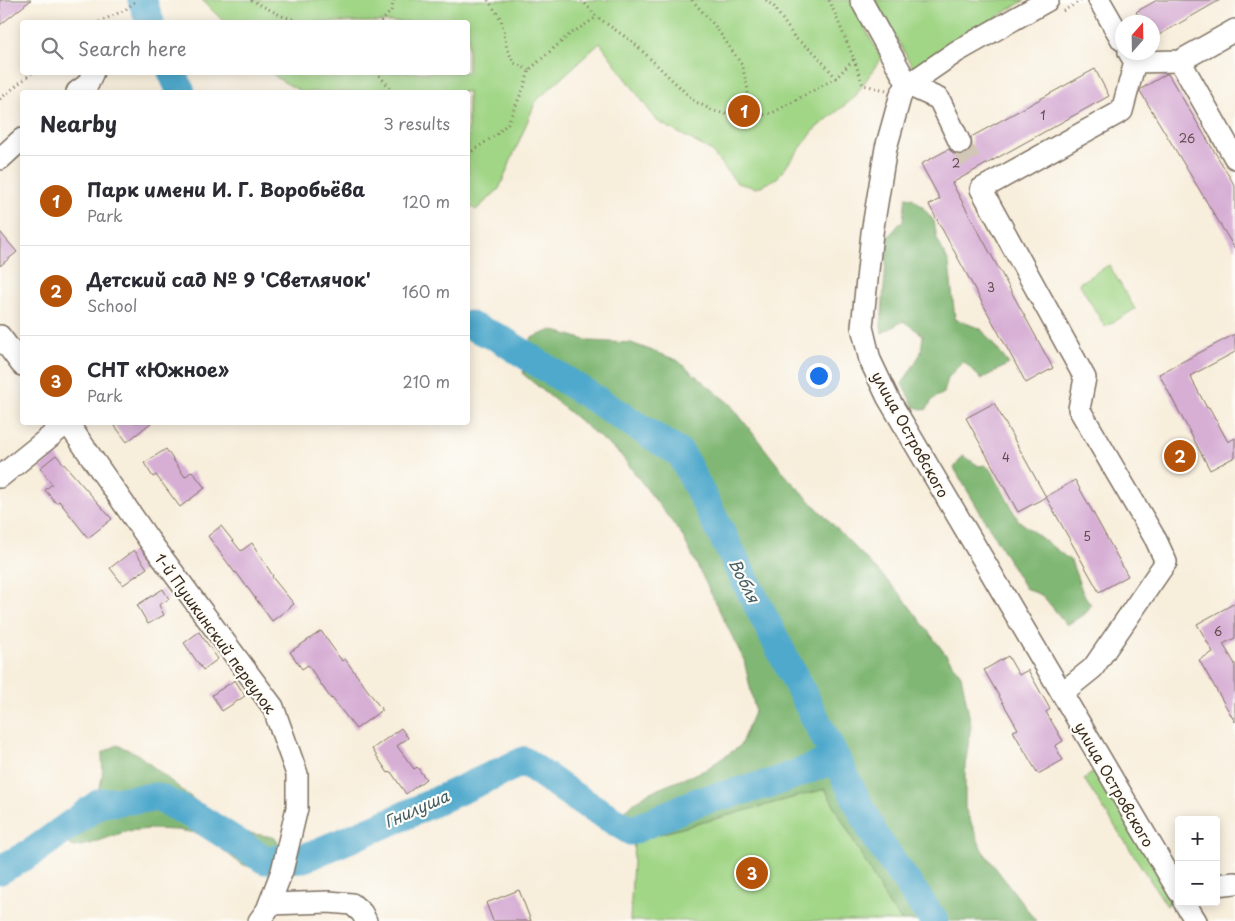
<!DOCTYPE html>
<meta charset="utf-8">
<style>
body{margin:0;font-family:"Playpen Sans",sans-serif;background:#f7f7f7;color:#2b2b33}
.controls{position:absolute;right:15px;bottom:15px;display:grid;overflow:hidden;border-radius:5px;box-shadow:0 2px 12px #0003}
.controls button{width:45px;height:45px;display:grid;place-items:center;padding:0;border:0;border-bottom:1px solid #e1e1e2;background:#fff;color:#2b2b33;font:25px sans-serif}
.compass{position:absolute;left:1115px;top:15px;width:45px;height:45px;border-radius:50%;background:#fff;box-shadow:0 2px 12px #0003;rotate:20deg}
.you{position:absolute;left:818px;top:375px;width:18px;height:18px;margin:-12px;border:4px solid #fff;border-radius:50%;background:#1a73e8;box-shadow:0 0 0 8px #1a73e833}
.badge{display:grid;place-items:center;width:32px;height:32px;border-radius:50%;background:#b45309;color:#fff;font-size:16px;font-weight:700}
.pin{position:absolute;translate:-50% -50%;border:2px solid #fff;box-shadow:0 1px 5px #0006}
.list{margin:0;padding:0;list-style:none}
h2{display:flex;justify-content:space-between;align-items:center;height:65px;margin:0;padding:0 20px;font-size:21px}
h2 small{font-size:16px;font-weight:400;color:#7c7c81}
.list li{display:grid;grid-template-columns:32px 1fr auto;gap:15px;align-items:center;box-sizing:border-box;height:90px;padding:0 20px;border-top:1px solid #e1e1e2}
.list b{display:block;font-size:19px;white-space:nowrap}
.list p{margin:0;font-size:16px;white-space:nowrap;color:#7c7c81}
.list em{font-size:16px;font-style:normal;color:#7c7c81}
.icon{flex:none;width:28px;height:28px;fill:none;stroke:currentColor;stroke-width:2;stroke-linecap:round;stroke-linejoin:round}
.map{position:relative;flex:none;width:1235px;height:921px;overflow:hidden}
.search{position:absolute;background:#fff;box-shadow:0 2px 12px #0003;left:20px;top:20px;width:450px;height:55px;display:flex;align-items:center;gap:12px;box-sizing:border-box;padding:0 18px;border-radius:5px;color:#7c7c81;font-size:19px}
.panel{position:absolute;background:#fff;box-shadow:0 2px 12px #0003;left:20px;top:90px;width:450px;height:335px;border-radius:5px}
.map>svg:first-child{display:block}
</style>
<div class="map">
<svg width="1235" height="921" viewBox="0 0 1235 921">
<rect width="100%" height="100%" fill="#fdfcf7"/>
<filter id="ink" filterUnits="userSpaceOnUse"><feTurbulence type="fractalNoise" baseFrequency=".02" numOctaves="2"/><feDisplacementMap in="SourceGraphic" scale="10" xChannelSelector="R" yChannelSelector="G"/><feConvolveMatrix kernelMatrix="1 2 1 2 8 2 1 2 1" color-interpolation-filters="sRGB"/></filter>
<filter id="wash" filterUnits="userSpaceOnUse"><feTurbulence type="fractalNoise" baseFrequency=".0096" numOctaves="4" result="noise"/><feDisplacementMap in="SourceGraphic" scale="20" xChannelSelector="R" yChannelSelector="G"/><feGaussianBlur stdDeviation="1.12" result="paint"/><feColorMatrix in="noise" values="0 0 0 0 0 0 0 0 0 0 0 0 0 0 0 0 0 1.4 0 .05"/><feComposite in="paint" operator="in"/></filter>
<g filter="url(#wash)">
<rect width="100%" height="100%" fill="#f8eedc"/>
<!-- green -->
<g fill="#a2d687" stroke="#6e8052">
<path d="M202 0H850L881 58 854 98 816 128 777 178 757 188 737 183 710 150 657 121 600 43 536 101 499 189 476 210 468 204V92H302L277 78 272 73 468 72V22H224Z"/>
<path d="M875 0H1025L913 68Z"/>
<path d="M1109 265 1135 309 1105 327 1079 283Z"/>
<path d="M1099 768 1175 897 1167 906 1084 779Z"/>
<path d="M825 789 889 905 902 921H630L634 841Z"/>
</g>
<!-- forest -->
<g fill="#81b774" stroke="#5e7049">
<path d="M906 197 912 198 920 204 934 221 937 239 949 263 955 319 981 329 1009 364 981 379 963 361 948 378 944 393 933 399 926 410 914 407 902 384 921 353 923 335 903 321 882 333 881 325 888 237 903 220Z"/>
<path d="M552 330 589 341 631 343 677 360 730 404 787 477 901 595 961 675 971 726 965 766V808L982 850 1036 921H902L889 905 825 789 634 841 620 813 648 793 705 770 740 746 755 710 744 660 682 535 620 454 523 374 531 338Z"/>
<path d="M963 456 979 466 985 465 992 471 1018 520 1071 561 1083 593 1091 605 1086 613 1067 625 1043 596 1025 588 954 468Z"/>
<path d="M117 745 136 753 222 822C227 824 231 827 236 829 249 835 263 834 275 838L281 848 277 864 265 872 241 864 202 834 177 830 150 829 127 831 90 844 74 847 65 842 60 834C73 819 93 803 100 785 104 775 102 763 102 753Z"/>
</g>
<g fill="none" stroke-linecap="round" stroke-linejoin="round">
<!-- river -->
<g stroke="#4fa9cc" stroke-width="29">
<path d="M142 0 150 22"/>
<path d="M172 72 181 92"/>
<path d="M468 325 499 338 681 454 876 838 934 921"/>
<path d="M0 870 34 851 100 803 157 797 202 820 265 860 304 858 397 819 524 761 575 797 631 831 697 802 772 783 836 759"/>
</g>
</g>
<g id="blocks">
<!-- building -->
<g fill="#d7afd5">
<path d="M0 0H31L0 25Z"/>
<path d="M1157 0H1220L1152 39V22H1143L1136 12Z"/>
<path d="M1095 69 1109 96 952 183 1053 368 1026 383 929 205 940 199 921 164 949 149 953 154 959 155 966 154 971 150 972 144 971 137Z"/>
<path d="M1166 74H1168L1235 186V249L1140 91 1141 89Z"/>
<path d="M0 232 17 252 0 266Z"/>
<path d="M1235 334V352L1190 376 1207 408 1209 407 1228 442 1235 438V457L1210 470 1159 374Z"/>
<path d="M994 403 1046 497 1018 512 966 418Z"/>
<path d="M112 422H152L127 442Z"/>
<path d="M166 449 185 477 192 471 205 488 180 507 156 475 153 477 144 463Z"/>
<path d="M56 455 112 519 88 538 59 501 56 503 45 490 52 484 40 468Z"/>
<path d="M1075 480 1128 576 1099 592 1046 497Z"/>
<path d="M221 526 241 551 252 543 273 576 272 577 294 604 272 621 236 572 235 573 208 536Z"/>
<path d="M134 550 147 568 123 585 110 568Z"/>
<path d="M163 589 169 599 159 605 164 615 148 624 137 605Z"/>
<path d="M1235 603V638L1223 644 1235 664V722L1199 660 1213 652 1197 624Z"/>
<path d="M321 631 342 661 345 659 382 710 356 729 332 698 331 699 308 665 302 669 290 652Z"/>
<path d="M199 632 218 659 203 670 184 643Z"/>
<path d="M1008 656 1019 675 1028 670 1050 709 1046 712 1063 741 1055 746 1063 760 1038 774 1013 731 1018 729 984 670Z"/>
<path d="M235 680 245 696 222 711 212 695Z"/>
<path d="M401 728 408 738 397 746 414 769 417 767 426 779 406 794 391 772 388 773 372 749Z"/>
<path d="M519 890 531 921H493L486 903Z"/>
</g>
</g>
</g>
<g filter="url(#ink)">
<use href="#blocks" fill-opacity="0" stroke="#7d6f60" stroke-width="1"/>
<g fill="none" stroke-linecap="round" stroke-linejoin="round">
<!-- minor-tunnel -->
<path stroke="#d2c7b6" stroke-width="21" stroke-dasharray="21 11" stroke-linecap="butt" d="M960 143 976 170"/>
<defs>
<g id="minor">
<path d="M861 0 908 85 939 99 960 143"/>
<path d="M1048 0 956 52 908 85 901 94 886 148 872 233 862 327 870 360 888 398 1179 892"/>
<path d="M1099 0 1122 40"/>
<path d="M1180 61 1235 158"/>
<path d="M1135 62 1180 61 1235 30"/>
<path d="M77 92 88 84 93 72"/>
<path d="M0 159 22 139"/>
<path d="M0 336 22 365"/>
<path d="M67 422 149 540 273 707 297 774V808L282 871 267 910 259 921"/>
<path d="M0 477 67 423"/>
<path d="M1062 693 1093 668 1166 562 1156 540 1079 409 1085 378 981 189 1122 111 1135 62 1129 52"/>
<path d="M1216 885 1235 883"/>
<path d="M1184 902 1196 921"/>
<path d="M270 904 329 902 352 904 362 913 366 921"/>
</g>
</defs>
<!-- minor casing -->
<use href="#minor" stroke="#7d6f60" stroke-width="24"/>
<!-- path -->
<g stroke="#7d6f60" stroke-width="3" stroke-dasharray="1 4" stroke-linecap="butt">
<path d="M251 0 282 16 302 22"/>
<path d="M488 0 501 19 507 49 514 63 529 70"/>
<path d="M582 0 597 17 634 43 694 101 714 111 736 117 749 118 772 113 836 78 854 59 829 0"/>
<path d="M692 0 715 26 742 65 748 90 749 118"/>
<path d="M766 0 774 7 795 38 815 53 836 78"/>
<path d="M1063 11 1082 0"/>
<path d="M99 22 125 10 137 0"/>
<path d="M381 22 391 11 394 0"/>
<path d="M854 59 863 85 886 90"/>
<path d="M376 72 394 92"/>
<path d="M0 99 33 72"/>
<path d="M468 154 497 134 508 123 524 87 529 70 569 35 597 17"/>
</g>
<!-- minor -->
<use href="#minor" stroke="#fff" stroke-width="21"/>
</g>
</g>
<g text-anchor="middle" dominant-baseline="central" stroke-width="4.5" stroke-linejoin="round" paint-order="stroke">
<!-- number labels -->
<g font-size="12" fill="#624b4c">
<text x="1043" y="115">1</text>
<text x="1187" y="138">26</text>
<text x="956" y="163">2</text>
<text x="991" y="287">3</text>
<text x="1006" y="457">4</text>
<text x="1087" y="536">5</text>
<text x="1218" y="631">6</text>
</g>
<!-- street labels -->
<g font-size="15" fill="#3b2a1e" stroke="#fdfcf7">
<text transform="translate(911 434) rotate(61)">улица Островского</text>
<text transform="translate(216 633) rotate(54)">1-й Пушкинский переулок</text>
<text transform="translate(1115 784) rotate(60)">улица Островского</text>
</g>
<!-- water labels -->
<g font-size="16" font-style="italic" fill="#435d64" stroke="#fdfcf7">
<text transform="translate(745 580) rotate(63)">Вобля</text>
<text transform="translate(416 808) rotate(-24)">Гнилуша</text>
</g>
</g>
</svg>
<div class="controls">
<button>+</button>
<button>−</button>
</div>
<svg class="compass" viewBox="-18 -18 36 36"><path d="M0-13l5 13h-10z" fill="#e53935"/><path d="M0 13l5-13h-10z" fill="#7c7c81"/></svg>
<div class="you"></div>
<div class="pin badge" style="left:744px;top:111px">1</div>
<div class="pin badge" style="left:1180px;top:456px">2</div>
<div class="pin badge" style="left:752px;top:873px">3</div>
<div class="search"><svg class="icon" aria-label="search" viewBox="0 0 24 24"><circle cx="10" cy="10" r="6"/><path d="M15 15l6 6"/></svg>Search here</div>
<section class="panel">
<h2>Nearby<small>3 results</small></h2>
<ul class="list">
<li><span class="badge">1</span><div><b>Парк имени И. Г. Воробьёва</b><p>Park</p></div><em>120 m</em></li>
<li><span class="badge">2</span><div><b>Детский сад № 9 'Светлячок'</b><p>School</p></div><em>160 m</em></li>
<li><span class="badge">3</span><div><b>СНТ «Южное»</b><p>Park</p></div><em>210 m</em></li>
</ul>
</section>
</div>
